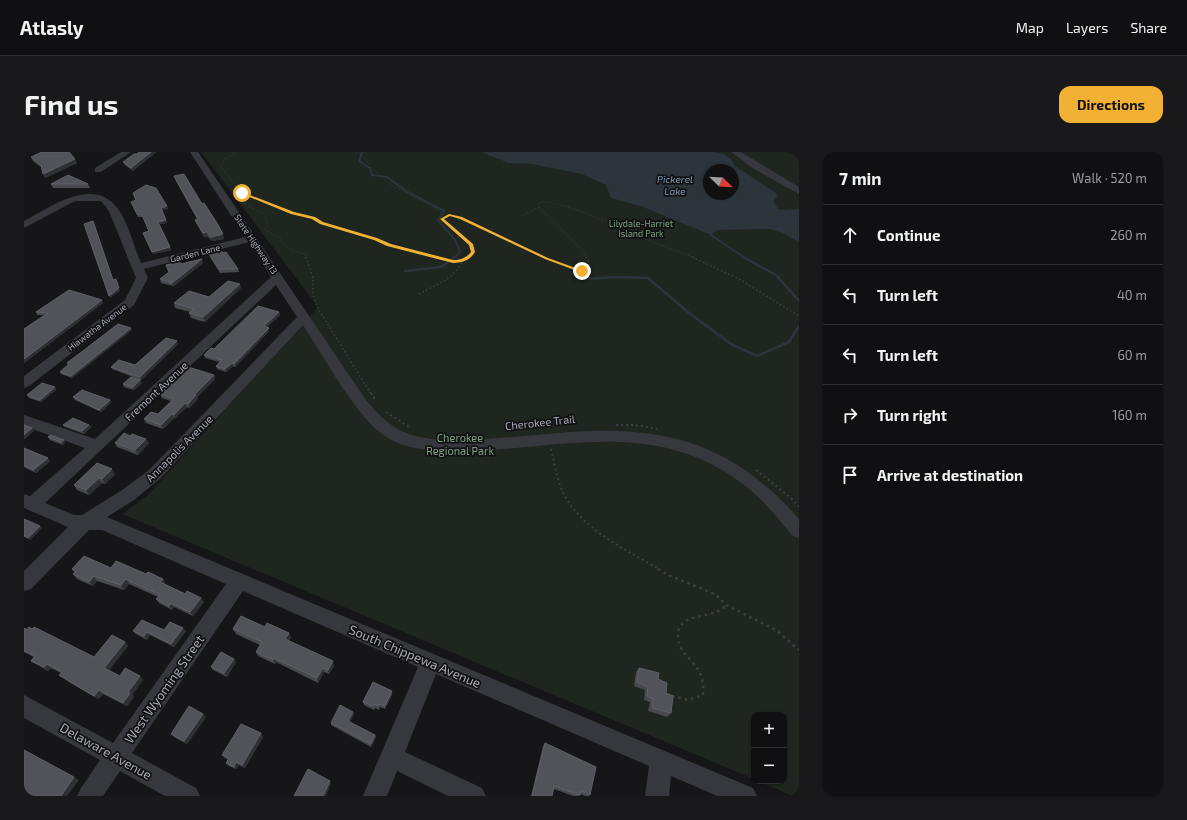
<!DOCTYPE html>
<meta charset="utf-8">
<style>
body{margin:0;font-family:"Exo 2",sans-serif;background:#19191b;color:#f1f3f6}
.controls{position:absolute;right:12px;bottom:12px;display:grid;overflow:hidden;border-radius:8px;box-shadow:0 1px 3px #0004}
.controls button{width:36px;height:36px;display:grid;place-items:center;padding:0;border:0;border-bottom:1px solid #303032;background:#101012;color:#f1f3f6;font:20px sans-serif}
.compass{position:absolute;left:679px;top:12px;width:36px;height:36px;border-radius:50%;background:#101012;box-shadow:0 1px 3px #0004;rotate:114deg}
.stop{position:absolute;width:12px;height:12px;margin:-9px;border:3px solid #f2b134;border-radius:50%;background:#fff}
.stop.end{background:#f2b134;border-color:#fff;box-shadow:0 1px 4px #0008}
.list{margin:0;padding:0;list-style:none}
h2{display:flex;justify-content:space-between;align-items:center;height:52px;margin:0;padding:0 16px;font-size:17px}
h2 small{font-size:13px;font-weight:400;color:#9c9d9f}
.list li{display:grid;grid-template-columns:26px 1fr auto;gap:12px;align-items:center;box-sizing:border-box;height:60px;padding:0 16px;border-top:1px solid #303032}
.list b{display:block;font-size:15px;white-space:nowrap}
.list em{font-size:13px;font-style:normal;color:#9c9d9f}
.icon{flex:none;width:22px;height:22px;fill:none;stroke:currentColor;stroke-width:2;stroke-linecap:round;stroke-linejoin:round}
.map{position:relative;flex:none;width:775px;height:644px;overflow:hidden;border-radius:12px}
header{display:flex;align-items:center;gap:24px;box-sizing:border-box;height:56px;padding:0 20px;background:#101012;border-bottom:1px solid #303032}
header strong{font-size:19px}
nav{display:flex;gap:22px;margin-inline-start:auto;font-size:14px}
.intro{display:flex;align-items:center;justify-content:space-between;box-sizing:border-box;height:96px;padding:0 24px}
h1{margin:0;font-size:28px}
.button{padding:10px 18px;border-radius:12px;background:#f2b134;color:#111;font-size:14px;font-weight:700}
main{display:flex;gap:24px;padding:0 24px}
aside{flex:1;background:#101012;border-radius:12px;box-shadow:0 1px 3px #0004}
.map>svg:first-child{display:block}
</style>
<header>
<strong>Atlasly</strong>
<nav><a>Map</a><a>Layers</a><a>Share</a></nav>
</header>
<div class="intro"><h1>Find us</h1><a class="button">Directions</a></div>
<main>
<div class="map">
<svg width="775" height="644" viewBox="0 0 775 644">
<rect width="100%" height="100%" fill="#161618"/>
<!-- green -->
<path fill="#1e261f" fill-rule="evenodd" d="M177 0H775V644H769L734 629H760V563H730V627L98 362 124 343 294 155ZM685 18H709V42H685Z"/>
<!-- water -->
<path fill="#2c353c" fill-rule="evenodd" d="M457 0H689L699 2 708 8 711 14 752 41 753 45 749 48 754 57 760 58 775 57V90L759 81 746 77 693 78 687 83 617 54 587 46 582 33 558 22 508 12 485 11ZM685 18H709V42H685Z"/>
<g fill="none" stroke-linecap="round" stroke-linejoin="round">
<!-- stream-far1 -->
<g stroke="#2c353c" stroke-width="2">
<path d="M338 0 335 9 346 16 348 23 363 25 382 39 420 59 414 68 431 88 436 100 430 106"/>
<path d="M687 83 721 106"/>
</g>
<!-- stream -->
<g stroke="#2c353c" stroke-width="2.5">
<path d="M719 105 752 123 775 149"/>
<path d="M381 119 417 115 431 105"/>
<path d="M557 127 593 125 624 126 665 161 707 192 733 204 765 190 775 174"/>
</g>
<!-- path-far3 -->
<g stroke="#3d3f44" stroke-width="1" stroke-dasharray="1 2" stroke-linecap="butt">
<path d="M212 0 201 7 197 15 219 43"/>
<path d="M332 0 343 8 346 15 365 31 423 64"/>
<path d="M498 64 515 55"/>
<path d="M282 106 281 102 270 99 260 93 254 84 241 78 244 73 240 62 219 51V43H224L269 61 290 66 298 71 352 87 365 93 415 106"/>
<path d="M442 106 449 100 447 92 418 67 425 63 438 66 521 106"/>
<path d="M562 106 558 98 515 55 514 51C530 43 614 84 634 92 646 97 659 101 671 106"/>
</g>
<!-- path-far2 -->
<g stroke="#3d3f44" stroke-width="1.5" stroke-dasharray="1.5 2.5" stroke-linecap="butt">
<path d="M282 105 289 126V143L293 155 347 242"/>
<path d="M411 105 429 110 444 105"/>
<path d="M519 105 551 118H564L565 111 562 105"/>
<path d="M668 105 715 127 775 164"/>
<path d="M395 142C411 133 431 127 438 109"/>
</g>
<!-- path-far1 -->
<g stroke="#3d3f44" stroke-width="2" stroke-dasharray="2 3" stroke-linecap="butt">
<path d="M347 241 351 248"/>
<path d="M362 260 385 275"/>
<path d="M592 273H611L635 277"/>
<path d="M527 297C531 312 533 331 541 344 560 379 603 398 636 418"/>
<path d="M732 318 767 346 775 355"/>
</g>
<!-- path -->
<g stroke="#3d3f44" stroke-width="2.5" stroke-dasharray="2.5 4" stroke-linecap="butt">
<path d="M634 417 644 423 691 442 702 453 752 478 775 498"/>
<path d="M648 544 664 548 679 543C679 537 680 531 677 524 670 504 649 502 655 476 666 459 689 468 702 453"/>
</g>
<!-- minor -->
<g fill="#37383d" fill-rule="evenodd">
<path d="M97 0H107L77 20H71V16Z"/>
<path d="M166 0H174L342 248C366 277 383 286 420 288 463 289 505 283 547 280 644 273 710 293 775 367V386L769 384C753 365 737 345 716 330 625 262 523 301 420 300 401 298 380 296 364 286 334 269 299 203 279 173L137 326 110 348 83 365 729 636 733 644H693L647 624 645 644H621L625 614 412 522 381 600 458 636 462 644H424L373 619 363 644H339L394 515 219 439 108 601 172 636 176 644H141L96 619 79 644H53L57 636 76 608 0 566V543L89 591 202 432 78 378H65L7 437 0 439V419L44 375 0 356V342L6 344 61 296 0 274V263L71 287 247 125 225 90 120 117 124 126 110 153 5 234 0 236V224L101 148 112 126 85 59 77 49H51L0 76V69C26 55 70 23 94 57 104 70 110 95 117 111L221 85ZM252 133 273 165 125 318 98 338 58 363H50L21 351Z"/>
<path d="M707 0H717L775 35V42L730 17Z"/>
</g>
</g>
<!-- wall -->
<g fill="#47494d">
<path d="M113 2 109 19 101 13 99 10Z"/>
<path d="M7 5 53 11 21 26 18 16 9 9Z"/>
<path d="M150 24 178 52 200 87 188 89 184 85H180L173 72 171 68 173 67 152 29Z"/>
<path d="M27 32H64L66 36H29Z"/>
<path d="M107 50 143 54 144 57 138 58 143 71 135 72 147 98 129 102 119 81 125 80 119 65H114Z"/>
<path d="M199 101 214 117 215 120 196 121 186 105 185 102Z"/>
<path d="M179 111 150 134 137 131 136 127 145 120 142 113Z"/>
<path d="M217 136 181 170 167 166 165 161 166 160 151 156 150 151 185 145Z"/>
<path d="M79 151 0 211V177L20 163H13L12 160Z"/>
<path d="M255 160 256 163 243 175 245 176V179L211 215 209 214 202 220 193 217 192 214 195 210 181 206 180 203Z"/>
<path d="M108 178 48 226 37 222 36 220 44 213 43 211Z"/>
<path d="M154 192 117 228 88 217 87 215 111 213Z"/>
<path d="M190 223 191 227 173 245 174 247 165 256 163 255 151 266H150L139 277 122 271 120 267 134 262 147 249 138 246 136 242Z"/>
<path d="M116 228 118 231 110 238 100 235 99 232Z"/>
<path d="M31 235 32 238 17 250 5 246 3 243Z"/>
<path d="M49 245 86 248 87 250 77 260 51 248Z"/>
<path d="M39 273H65L67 275 60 282 41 275Z"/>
<path d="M24 285 41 290 39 293 26 288Z"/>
<path d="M91 291H125L114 303 93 295Z"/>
<path d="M0 296 26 309 12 321 0 315Z"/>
<path d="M91 322 81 332 78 331 65 343 53 338 50 333Z"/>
<path d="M87 416 122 422 139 427 141 431V432L180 450 169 464 150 455 148 458 135 451 132 447 134 445 105 432 100 438 73 429 69 434 53 427 49 422 51 421 48 417Z"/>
<path d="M241 475 265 481 267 486 265 489 310 514 305 522 300 520 294 531 252 510 251 512 234 504 232 500 236 493 212 482 209 477Z"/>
<path d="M0 476 70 505 101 490 104 494 85 518 96 524 119 528 108 543 110 545 103 554 79 542 74 547 40 527 35 523 37 521 27 516 24 519 12 512 7 509 10 505 0 500Z"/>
<path d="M140 478 162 479 150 495 126 483 123 488 112 482 109 479Z"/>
<path d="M212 510 203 525 189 518 187 515Z"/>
<path d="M615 516 634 527 642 541 647 561 643 565 624 559 626 550 620 548 621 538 610 534 612 520Z"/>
<path d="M368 539V543L361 557 356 555 355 558 351 556 350 558 340 553 339 550Z"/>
<path d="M330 562 326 570 351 583 352 585 347 595 307 573V571Z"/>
<path d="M182 565 163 592 150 585 147 582Z"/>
<path d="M237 581 239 585 221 616 215 613 212 617 205 614 202 611 204 608 201 606 198 603Z"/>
<path d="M521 591 566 643 565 644H561L556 642 555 644H549L530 637 528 644H507L519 594Z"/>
</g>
<!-- shaded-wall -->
<g fill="#2f3033">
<path d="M127 0H133L109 19 107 16Z"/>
<path d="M51 7 53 11 21 26 19 22Z"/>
<path d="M143 54 144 57 138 58 137 56Z"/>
<path d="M142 68 143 71 135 72 134 70Z"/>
<path d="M183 80 184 85H180L179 81Z"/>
<path d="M199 82 200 87 188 89 187 85Z"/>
<path d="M146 95 147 98 129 102 128 100Z"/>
<path d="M178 107 179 111 150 134 148 131Z"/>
<path d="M92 127 96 139 86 146 85 144Z"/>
<path d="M216 132 217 136 181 170 179 165Z"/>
<path d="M78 148 79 151 0 211V207Z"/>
<path d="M255 160 256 163 240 178V174Z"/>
<path d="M107 176 108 178 48 226 47 224Z"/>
<path d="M245 176V179L211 215 210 212Z"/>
<path d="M153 189 154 192 117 228 116 225Z"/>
<path d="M208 211 209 214 202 220 201 217Z"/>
<path d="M190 223 191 227 173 245 174 247 165 256 164 252 170 243Z"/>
<path d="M116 228 118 231 110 238 109 235Z"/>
<path d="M31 235 32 238 17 250 16 248Z"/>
<path d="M86 248 87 250 77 260 75 258Z"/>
<path d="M161 251 163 255 151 266 150 263Z"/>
<path d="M148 262 150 266 139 277 137 273Z"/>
<path d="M65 273 67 275 60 282 58 279Z"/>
<path d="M8 276 10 279 0 288V283Z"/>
<path d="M122 287 125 291 114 303 111 298Z"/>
<path d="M40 288 41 290 39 293 37 290Z"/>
<path d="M24 306 26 309 12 321 9 318Z"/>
<path d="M88 317 91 322 81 332 78 327Z"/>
<path d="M75 326 78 331 65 343 62 338Z"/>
<path d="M16 374 18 376 6 388 4 386Z"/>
<path d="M70 424 73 429 69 434 65 430Z"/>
<path d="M102 427 105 432 100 438 97 433Z"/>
<path d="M139 427 141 431 139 434 136 430Z"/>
<path d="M177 446 180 450 169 464 166 460Z"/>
<path d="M147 451 150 455 148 458 145 454Z"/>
<path d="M159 476 162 479 150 495 147 492Z"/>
<path d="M123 480 126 483 123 488 120 484Z"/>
<path d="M265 481 267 486 263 492 261 487Z"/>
<path d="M101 490 104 494 84 519 80 516Z"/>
<path d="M250 506 252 510 251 512 249 508Z"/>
<path d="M210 507 212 510 203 525 200 521Z"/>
<path d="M309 509 310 514 305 522 304 518Z"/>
<path d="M23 512 27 516 24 519 20 515Z"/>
<path d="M299 516 300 520 294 531 293 526Z"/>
<path d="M116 524 119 528 108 543 110 545 103 554 99 551 104 540Z"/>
<path d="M75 538 79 542 74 547 70 544Z"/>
<path d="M368 539V543L361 557V554Z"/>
<path d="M329 560 330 562 325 572 324 569Z"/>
<path d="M179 562 182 565 163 592 160 589Z"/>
<path d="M237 581 239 585 221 616 218 613Z"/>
<path d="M351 583 352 585 347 595V592Z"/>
<path d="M0 598 55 628 43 644H37Z"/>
<path d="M212 610 215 613 212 617 210 615Z"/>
<path d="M306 629 307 632 302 644H299Z"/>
</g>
<!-- building -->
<g fill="#525359" stroke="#5f6168">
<path d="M18 0H45L51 7 19 22 17 13 7 5Z"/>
<path d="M115 0H127L107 16 99 10 110 2H113Z"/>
<path d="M160 22 178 52 180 51 193 71 199 82 187 85 183 80 179 81 171 68 174 67 150 24Z"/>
<path d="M44 23 64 32H27Z"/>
<path d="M122 33 132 36 143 54 137 56 142 68 134 70 146 95 128 100 119 81 125 79 118 63 113 62 107 50 112 48 109 41Z"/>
<path d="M69 69 89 128 92 127 95 136 85 144 60 72Z"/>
<path d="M197 98 199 101 202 100 214 117H195L185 102Z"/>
<path d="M178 107 148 131 136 127 145 120 142 113 156 110 157 112Z"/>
<path d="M204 129 216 132 179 165 165 161 170 157 150 151 165 139 185 145Z"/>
<path d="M45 138 78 148 0 207V177L24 161 12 160Z"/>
<path d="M234 154 255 160 240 174 245 176 210 212 208 211 201 217 192 214 198 208 180 203 187 196 190 197Z"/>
<path d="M94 172 107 176 47 224 36 220 45 212 43 211Z"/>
<path d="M142 186 153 189 116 225 87 215 95 208 111 213Z"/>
<path d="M164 215 190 223 170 243H172L164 252 161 251 150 263 148 262 137 273 120 267 127 260 134 262 150 247 136 242Z"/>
<path d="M107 225 116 228 109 235 99 232Z"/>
<path d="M18 231 31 235 16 248 3 243Z"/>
<path d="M58 238 86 248 75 258 49 245Z"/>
<path d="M49 266 65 273 58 279 39 273Z"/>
<path d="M0 273 8 276 0 283Z"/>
<path d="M100 281 106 284 108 282 122 287 111 298 91 291Z"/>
<path d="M26 283 40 288 37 290 24 285Z"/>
<path d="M0 296 24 306 9 318 0 313Z"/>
<path d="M73 311 88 317 78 327 75 326 62 338 50 333Z"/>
<path d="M0 367 16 374 4 386 0 384Z"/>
<path d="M60 404 87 416 92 409 122 422 124 420 139 427 136 430 161 442 163 439 177 446 166 460 147 451 145 454 132 447 136 443 102 427 97 433 70 424 65 430 49 422 52 419 48 417Z"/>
<path d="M217 464 241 475 243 471 265 481 261 487 309 509 304 518 299 516 293 526 250 506 249 508 232 500 238 490 209 477Z"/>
<path d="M118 468 140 478 146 470 159 476 147 492 123 480 120 484 109 479Z"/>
<path d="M5 475 8 477 10 475 70 505 88 483 101 490 80 516 96 524 101 516 116 524 104 540 106 541 99 551 75 538 70 544 35 523 38 520 23 512 20 515 7 509 11 504 0 499V476L3 478Z"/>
<path d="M197 500 210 507 200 521 187 515Z"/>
<path d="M615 516 635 521 634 527 643 531 642 541 649 544 647 561 628 556 629 547 623 544 624 535 613 530Z"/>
<path d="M349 530 368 539 361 554 356 552 354 554 350 552 349 554 339 550Z"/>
<path d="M316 553 329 560 324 569 351 583 347 592 307 571Z"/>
<path d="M165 554 179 562 160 589 147 582Z"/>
<path d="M217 572 237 581 218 613 212 610 210 615 202 611 205 606 198 603Z"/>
<path d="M521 591 572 615 566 643 557 639 556 643 530 634 528 644H508Z"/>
<path d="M0 598 50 625 37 644H0Z"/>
<path d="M284 617 306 629 299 644H270Z"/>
</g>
<!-- route -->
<path fill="#f2b134" d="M218 40 270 60 291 65 299 70 353 86 367 92 429 108C437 108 442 106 447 100L445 93 416 67 425 62 438 65 524 106 560 119 556 120 521 107 436 67 426 64 420 67 449 92 451 100C445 109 440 110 429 111L363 94 350 88 296 72 288 67 267 62 223 44H218L216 41Z"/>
<g text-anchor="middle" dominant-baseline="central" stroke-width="3.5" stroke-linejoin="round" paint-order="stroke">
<!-- far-park labels -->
<g font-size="9" fill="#7fa381" stroke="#111113">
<text x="617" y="71">Lilydale-Harriet<tspan x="617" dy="10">Island Park</tspan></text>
</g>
<!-- far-street labels -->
<g font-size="9" fill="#a8adb8" stroke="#111113">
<text transform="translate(232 92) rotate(56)">State Highway 13</text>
<text transform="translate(171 101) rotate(-14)">Garden Lane</text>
<text transform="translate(73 175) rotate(-37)">Hiawatha Avenue</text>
</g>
<!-- far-water labels -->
<g font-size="10" font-style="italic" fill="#7f9bb3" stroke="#111113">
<text x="651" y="27">Pickerel<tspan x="651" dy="12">Lake</tspan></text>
</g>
<!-- street labels -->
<g font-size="11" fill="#a8adb8" stroke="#111113">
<text transform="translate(132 239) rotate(-43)">Fremont Avenue</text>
<text transform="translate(516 270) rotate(-6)">Cherokee Trail</text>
<text transform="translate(155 296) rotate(-45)">Annapolis Avenue</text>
</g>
<!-- park labels -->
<g font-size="11" fill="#7fa381" stroke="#111113">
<text x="436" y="285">Cherokee<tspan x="436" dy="13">Regional Park</tspan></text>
</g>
<!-- near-street labels -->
<g font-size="13" fill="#a8adb8" stroke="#111113">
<text transform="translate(391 504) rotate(23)">South Chippewa Avenue</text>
<text transform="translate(140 537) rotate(-55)">West Wyoming Street</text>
<text transform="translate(82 599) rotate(29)">Delaware Avenue</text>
</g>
</g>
</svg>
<div class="controls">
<button>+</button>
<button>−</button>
</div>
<svg class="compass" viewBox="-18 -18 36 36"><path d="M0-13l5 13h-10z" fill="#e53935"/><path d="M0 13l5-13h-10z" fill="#9c9d9f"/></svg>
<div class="stop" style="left:218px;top:41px"></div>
<div class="stop end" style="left:558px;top:119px"></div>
</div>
<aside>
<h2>7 min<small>Walk · 520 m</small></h2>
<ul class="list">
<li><svg class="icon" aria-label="ahead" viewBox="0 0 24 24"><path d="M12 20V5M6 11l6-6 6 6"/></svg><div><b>Continue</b></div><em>260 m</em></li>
<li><svg class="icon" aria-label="left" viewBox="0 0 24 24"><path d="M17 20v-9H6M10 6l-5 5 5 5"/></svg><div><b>Turn left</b></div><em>40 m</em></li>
<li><svg class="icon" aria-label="left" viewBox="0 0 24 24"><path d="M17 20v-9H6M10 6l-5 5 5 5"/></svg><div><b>Turn left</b></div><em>60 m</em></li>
<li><svg class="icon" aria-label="right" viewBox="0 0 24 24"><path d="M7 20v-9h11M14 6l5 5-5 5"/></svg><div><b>Turn right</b></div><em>160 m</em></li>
<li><svg class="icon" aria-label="arrive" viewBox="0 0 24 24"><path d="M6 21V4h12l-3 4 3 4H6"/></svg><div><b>Arrive at destination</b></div></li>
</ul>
</aside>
</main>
